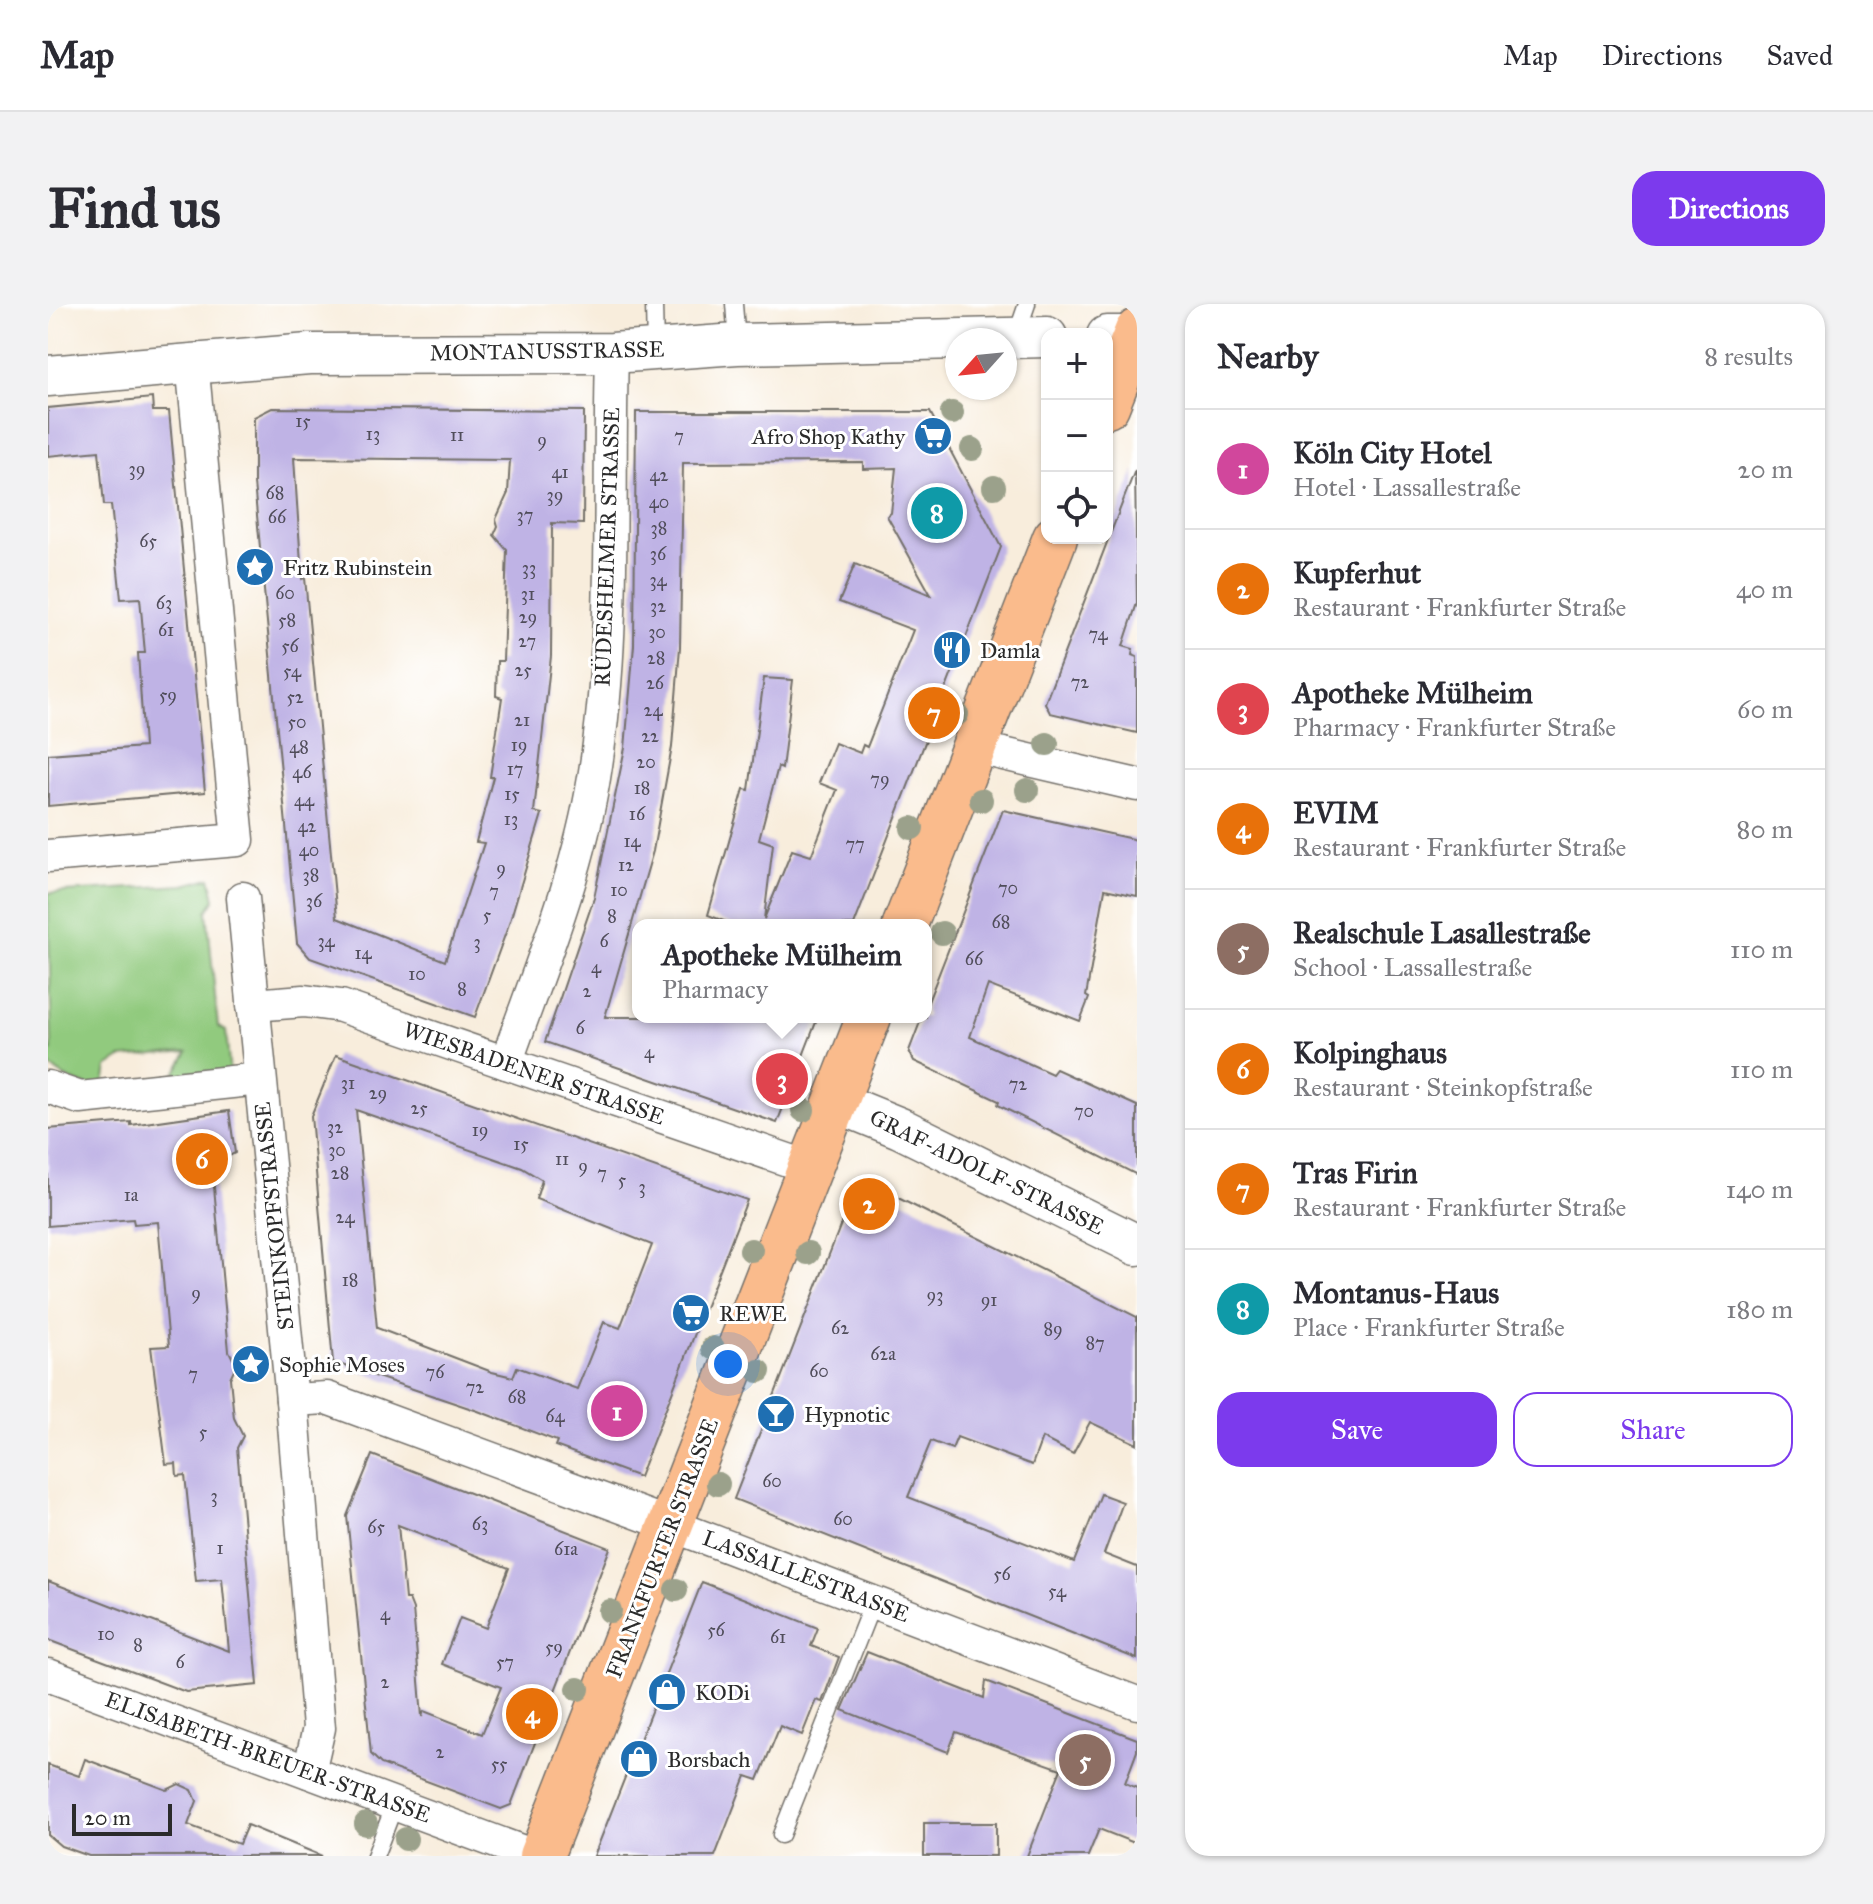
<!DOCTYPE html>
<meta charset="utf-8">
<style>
body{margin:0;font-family:"IM FELL Great Primer",serif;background:#f2f2f3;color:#2b2b33}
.controls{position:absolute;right:24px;top:24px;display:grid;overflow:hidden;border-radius:16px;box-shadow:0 2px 6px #0004}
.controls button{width:72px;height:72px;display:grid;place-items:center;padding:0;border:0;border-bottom:2px solid #e1e1e2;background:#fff;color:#2b2b33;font:40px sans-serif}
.compass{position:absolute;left:897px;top:24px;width:72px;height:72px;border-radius:50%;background:#fff;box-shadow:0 2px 6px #0004;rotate:243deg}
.scale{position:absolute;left:24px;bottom:20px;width:100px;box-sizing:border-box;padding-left:8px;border:4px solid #2b2b2b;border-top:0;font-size:22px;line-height:28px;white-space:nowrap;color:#2b2b2b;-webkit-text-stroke:6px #fff;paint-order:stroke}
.you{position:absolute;left:680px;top:1060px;width:28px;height:28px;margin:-20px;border:6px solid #fff;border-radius:50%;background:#1a73e8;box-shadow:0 0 0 12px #1a73e833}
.badge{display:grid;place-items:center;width:52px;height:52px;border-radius:50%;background:#7c3aed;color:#fff;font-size:26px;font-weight:700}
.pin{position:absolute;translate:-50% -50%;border:4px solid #fff;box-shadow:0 2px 8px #0006}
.popup{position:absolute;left:584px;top:615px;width:300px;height:104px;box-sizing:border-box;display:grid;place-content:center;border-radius:16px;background:#fff;filter:drop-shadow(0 2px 6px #0005);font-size:26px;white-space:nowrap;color:#7c7c81}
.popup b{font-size:30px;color:#2b2b33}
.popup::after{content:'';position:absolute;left:50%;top:100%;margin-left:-16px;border:16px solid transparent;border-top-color:#fff}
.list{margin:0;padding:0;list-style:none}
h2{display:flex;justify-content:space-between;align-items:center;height:104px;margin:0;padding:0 32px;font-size:34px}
h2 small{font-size:26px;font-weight:400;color:#7c7c81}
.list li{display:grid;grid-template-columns:52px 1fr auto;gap:24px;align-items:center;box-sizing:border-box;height:120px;padding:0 32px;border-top:2px solid #e1e1e2}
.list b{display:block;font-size:30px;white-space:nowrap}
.list p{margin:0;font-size:26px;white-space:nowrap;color:#7c7c81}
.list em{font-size:26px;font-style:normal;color:#7c7c81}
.actions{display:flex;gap:16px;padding:24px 32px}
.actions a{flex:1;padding:18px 0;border:2px solid #7c3aed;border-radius:24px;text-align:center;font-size:28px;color:#7c3aed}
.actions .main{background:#7c3aed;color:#fff}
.icon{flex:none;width:44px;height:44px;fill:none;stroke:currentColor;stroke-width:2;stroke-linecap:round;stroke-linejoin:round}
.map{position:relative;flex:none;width:1089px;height:1552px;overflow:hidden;border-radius:24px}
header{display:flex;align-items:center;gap:48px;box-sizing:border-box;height:112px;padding:0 40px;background:#fff;border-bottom:2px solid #e1e1e2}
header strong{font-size:38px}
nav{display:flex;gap:44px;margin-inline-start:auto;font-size:28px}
.intro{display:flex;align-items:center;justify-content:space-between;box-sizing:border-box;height:192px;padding:0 48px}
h1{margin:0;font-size:56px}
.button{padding:20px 36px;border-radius:24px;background:#7c3aed;color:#fff;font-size:28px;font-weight:700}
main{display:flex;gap:48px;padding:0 48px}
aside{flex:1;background:#fff;border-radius:24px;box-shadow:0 2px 6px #0004}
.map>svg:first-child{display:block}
</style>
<header>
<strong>Map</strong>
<nav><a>Map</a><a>Directions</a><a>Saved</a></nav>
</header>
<div class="intro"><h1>Find us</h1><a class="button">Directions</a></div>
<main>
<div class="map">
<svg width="1089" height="1552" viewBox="0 0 1089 1552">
<rect width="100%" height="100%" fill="#fff"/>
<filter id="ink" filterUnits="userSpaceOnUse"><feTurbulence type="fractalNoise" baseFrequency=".0125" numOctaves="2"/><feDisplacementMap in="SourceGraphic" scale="16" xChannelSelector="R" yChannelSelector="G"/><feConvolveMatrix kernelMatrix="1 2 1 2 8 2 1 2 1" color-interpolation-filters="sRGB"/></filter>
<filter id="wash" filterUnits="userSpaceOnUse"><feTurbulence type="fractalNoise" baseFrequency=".006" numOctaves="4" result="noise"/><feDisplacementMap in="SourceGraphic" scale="32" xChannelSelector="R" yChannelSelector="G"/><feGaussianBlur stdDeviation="1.8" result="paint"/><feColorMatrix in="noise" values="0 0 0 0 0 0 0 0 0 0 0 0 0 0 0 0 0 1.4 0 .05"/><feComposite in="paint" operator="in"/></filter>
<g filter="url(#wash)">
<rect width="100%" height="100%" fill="#f8eddc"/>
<!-- green -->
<path fill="#91ca7e" stroke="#5e7a54" stroke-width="2" d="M162 574 167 595 159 607 170 723 178 727 182 771 122 778 140 748 73 754 59 763 55 786C34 780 16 776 0 760V745L4 746 0 589 136 581Z"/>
<g id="blocks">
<!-- building -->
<g fill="#bfb3e5" fill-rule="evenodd">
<path d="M104 94 105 107H121L157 488 0 502V450L96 443 90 349H97L92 294 73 295 63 201H56L51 147 0 152V104Z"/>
<path d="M224 104 536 107 535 220 504 219 503 352 486 508 494 510 462 617 427 713 262 654 249 639 206 179V113ZM246 154 462 156 460 189 448 215 450 222 446 231 459 246 455 357H449L448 392 454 394 442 473H445L428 538 436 539 397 657 289 614 257 274 254 275Z"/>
<path d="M588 108H882L953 243 806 621H686L660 611 696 485 701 486 716 374 745 376 734 465 730 463 711 535 725 540 716 615 744 546 763 552 789 486 771 479 787 439 812 449 815 441 819 443 865 326 791 298 807 260 883 291 839 212 843 209 848 164 815 165V158L635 159 632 343 624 443 605 547 557 713H770L729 819 497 738 546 594 577 444 586 341Z"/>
<path d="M1087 166 1089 299 1075 342 1085 345 1084 351 1089 353V429L1002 409 997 399Z"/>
<path d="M955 506 1089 536V592L1057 585 1038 692 1041 694 1032 717 940 681 922 733 1004 770 1008 765 1089 802V871L950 801 951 797 866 757 861 747 874 713H878V703Z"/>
<path d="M288 751 699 896 591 1173 507 1142 509 1137 430 1107 285 1058 263 812ZM308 806 474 864 494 876 488 895 604 941 572 1024 556 1018 529 1085 469 1063 465 1073 444 1068 329 1024Z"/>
<path d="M181 807 187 849 164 861 181 1047 188 1061 182 1074 186 1114 195 1132 189 1144 210 1381 138 1388 0 1336V1277L181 1347 174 1275 148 1277 137 1171 129 1172 128 1159 118 1160 103 1043 121 1042 110 918 86 920 85 915 0 922V825L83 818V821Z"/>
<path d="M820 879 1089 1013V1140L1042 1118 1025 1150 994 1134 984 1161 909 1133 904 1145 883 1137 860 1193 1026 1258 1053 1190 1075 1198 1056 1250 1089 1263V1355L686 1195 807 884Z"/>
<path d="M324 1151 562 1244 463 1501 453 1505 333 1460 323 1450 299 1212ZM350 1221 461 1264 438 1324 412 1314 394 1360 453 1383 434 1430 376 1407 374 1413 365 1305 361 1295H357Z"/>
<path d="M654 1278 770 1324 763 1342 791 1353 774 1398 768 1396 754 1431 732 1422 710 1476 698 1472 667 1552H546Z"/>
<path d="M819 1348 936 1394 938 1377 1089 1435V1447L1077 1479 1089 1484V1540L1051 1525 1040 1552H979L1013 1465 908 1428 900 1448 794 1406Z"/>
<path d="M37 1455 119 1486 131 1480 144 1486 149 1497 140 1521 191 1540 199 1521 274 1552H41L13 1542 0 1531V1461L31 1472Z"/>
<rect x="876" y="1519" width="72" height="33"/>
</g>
</g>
</g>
<g filter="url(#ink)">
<use href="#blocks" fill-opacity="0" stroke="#736f69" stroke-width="2"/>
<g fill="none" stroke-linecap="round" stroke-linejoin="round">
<defs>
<g id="service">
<path d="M606 0 607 46"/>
<path d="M686 0 689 39"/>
<path d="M968 32 979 0"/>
<path d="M733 1531 825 1298"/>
<path d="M327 1552 347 1500"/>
</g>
<g id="minor">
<path d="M925 443 1089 481"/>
<path d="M0 552 190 536 144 58"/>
<path d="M195 594 244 1096 271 1424 261 1468"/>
<path d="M205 701 256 697 293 702 763 864"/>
<path d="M458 759C491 665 530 573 546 474 569 335 560 190 564 49"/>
<path d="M0 783 32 794 212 775"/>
<path d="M244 1096 279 1094 623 1221 1089 1399"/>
<path d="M0 1371 486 1552"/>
</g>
<g id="tertiary">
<path d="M1059 32H1087"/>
<path d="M0 72 261 50 564 49 689 40 999 33"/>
<path d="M788 798 852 824 1089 941"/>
</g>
<g id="primary">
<path d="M1059 102 1089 27"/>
<path d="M857 621 1007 234"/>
<path d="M493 1552 821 713"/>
</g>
</defs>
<!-- service casing -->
<use href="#service" stroke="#736f69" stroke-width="19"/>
<!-- minor casing -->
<use href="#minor" stroke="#736f69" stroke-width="35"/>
<!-- tertiary casing -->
<use href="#tertiary" stroke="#736f69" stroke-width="43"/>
<!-- primary casing -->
<use href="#primary" stroke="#736f69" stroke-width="47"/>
<!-- service -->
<use href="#service" stroke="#fff" stroke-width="16"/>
<!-- minor -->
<use href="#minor" stroke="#fff" stroke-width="32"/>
<!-- tertiary -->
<use href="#tertiary" stroke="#fff" stroke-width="40"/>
<!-- primary -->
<use href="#primary" stroke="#fabb8c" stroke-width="44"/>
</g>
<!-- trees -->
<g fill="#9ba18b">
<circle cx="904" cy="109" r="12"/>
<circle cx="924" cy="145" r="12"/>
<circle cx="946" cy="183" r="12"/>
<circle cx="909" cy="410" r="12"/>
<circle cx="999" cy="440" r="12"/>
<circle cx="979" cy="486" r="12"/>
<circle cx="933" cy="496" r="12"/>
<circle cx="864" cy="524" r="12"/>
<circle cx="894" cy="629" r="12"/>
<circle cx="755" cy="806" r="12"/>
<circle cx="703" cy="946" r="12"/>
<circle cx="760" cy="949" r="12"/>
<circle cx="665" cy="1044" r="12"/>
<circle cx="711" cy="1067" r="12"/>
<circle cx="670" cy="1180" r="12"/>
<circle cx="628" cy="1286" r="12"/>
<circle cx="562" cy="1307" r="12"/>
<circle cx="530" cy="1385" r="12"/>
<circle cx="318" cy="1520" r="12"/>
<circle cx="358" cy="1535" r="12"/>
</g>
</g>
<!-- icons -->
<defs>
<symbol id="supermarket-disc" viewBox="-11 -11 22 22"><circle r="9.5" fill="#1f6fb2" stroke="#fff"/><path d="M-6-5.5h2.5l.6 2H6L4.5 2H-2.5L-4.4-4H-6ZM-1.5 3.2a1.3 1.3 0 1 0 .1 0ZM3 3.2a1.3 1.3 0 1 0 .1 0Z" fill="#fff"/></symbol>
<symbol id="sight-disc" viewBox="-11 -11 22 22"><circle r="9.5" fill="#1f6fb2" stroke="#fff"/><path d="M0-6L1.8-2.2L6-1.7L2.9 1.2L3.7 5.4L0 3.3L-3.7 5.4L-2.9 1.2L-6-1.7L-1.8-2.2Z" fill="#fff"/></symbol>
<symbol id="restaurant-disc" viewBox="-11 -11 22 22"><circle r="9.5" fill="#1f6fb2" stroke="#fff"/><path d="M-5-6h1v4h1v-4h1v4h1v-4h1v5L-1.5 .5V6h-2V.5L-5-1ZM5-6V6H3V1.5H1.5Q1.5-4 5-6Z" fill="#fff"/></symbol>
<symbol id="bar-disc" viewBox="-11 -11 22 22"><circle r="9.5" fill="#1f6fb2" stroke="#fff"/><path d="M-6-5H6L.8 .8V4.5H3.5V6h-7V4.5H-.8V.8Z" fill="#fff"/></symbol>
<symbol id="shop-disc" viewBox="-11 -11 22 22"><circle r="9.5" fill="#1f6fb2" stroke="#fff"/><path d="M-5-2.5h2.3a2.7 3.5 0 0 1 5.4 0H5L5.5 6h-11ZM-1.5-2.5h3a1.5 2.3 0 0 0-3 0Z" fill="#fff"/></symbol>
</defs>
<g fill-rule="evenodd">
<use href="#supermarket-disc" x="863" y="110" width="44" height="44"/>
<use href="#sight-disc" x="185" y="241" width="44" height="44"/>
<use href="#restaurant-disc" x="882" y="324" width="44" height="44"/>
<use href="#supermarket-disc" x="621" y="987" width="44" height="44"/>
<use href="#sight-disc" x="181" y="1038" width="44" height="44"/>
<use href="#bar-disc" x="706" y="1088" width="44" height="44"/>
<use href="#shop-disc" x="597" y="1366" width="44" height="44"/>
<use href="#shop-disc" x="569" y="1433" width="44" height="44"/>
</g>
<g text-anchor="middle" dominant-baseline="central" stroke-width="6" stroke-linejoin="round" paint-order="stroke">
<!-- number labels -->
<g font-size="18" fill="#504d5a">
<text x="255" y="117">15</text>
<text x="325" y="130">13</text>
<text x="409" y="131">11</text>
<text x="631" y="132">7</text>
<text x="494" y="136">9</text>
<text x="89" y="165">39</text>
<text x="512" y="168">41</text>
<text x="611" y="171">42</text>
<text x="227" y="189">68</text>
<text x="507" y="191">39</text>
<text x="611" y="198">40</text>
<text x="477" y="211">37</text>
<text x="229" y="213">66</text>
<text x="611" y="224">38</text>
<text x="100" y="237">65</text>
<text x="610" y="250">36</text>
<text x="481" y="264">33</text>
<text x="610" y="276">34</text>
<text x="237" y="289">60</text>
<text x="480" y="290">31</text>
<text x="116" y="299">63</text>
<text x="610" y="302">32</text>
<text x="480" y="313">29</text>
<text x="239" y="316">58</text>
<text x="118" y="326">61</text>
<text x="609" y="328">30</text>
<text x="1050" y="330">74</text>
<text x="479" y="337">27</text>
<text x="242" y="342">56</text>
<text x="608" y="354">28</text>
<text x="475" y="366">25</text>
<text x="244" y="367">54</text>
<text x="1032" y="378">72</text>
<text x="607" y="379">26</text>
<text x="120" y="391">59</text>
<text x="247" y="393">52</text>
<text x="605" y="406">24</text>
<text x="474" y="416">21</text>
<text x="249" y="418">50</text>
<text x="602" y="432">22</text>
<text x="471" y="441">19</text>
<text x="251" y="443">48</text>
<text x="598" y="458">20</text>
<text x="467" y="465">17</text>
<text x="254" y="468">46</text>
<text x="832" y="475">79</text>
<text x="594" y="484">18</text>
<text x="464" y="490">15</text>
<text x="256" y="496">44</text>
<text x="589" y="510">16</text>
<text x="463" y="515">13</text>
<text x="259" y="522">42</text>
<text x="584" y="537">14</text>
<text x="807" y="540">77</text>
<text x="261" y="546">40</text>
<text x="578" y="561">12</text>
<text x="453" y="564">9</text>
<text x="263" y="571">38</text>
<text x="960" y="584">70</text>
<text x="571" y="586">10</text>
<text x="446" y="587">7</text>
<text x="266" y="597">36</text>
<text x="439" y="611">5</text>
<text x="564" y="612">8</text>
<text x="953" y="618">68</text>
<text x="278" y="637">34</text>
<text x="556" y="637">6</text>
<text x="429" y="638">3</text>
<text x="315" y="649">14</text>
<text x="926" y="655">66</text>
<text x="548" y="663">4</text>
<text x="369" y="670">10</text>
<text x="414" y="685">8</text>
<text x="539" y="687">2</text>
<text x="532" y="724">6</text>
<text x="601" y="748">4</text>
<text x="300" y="779">31</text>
<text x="970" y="780">72</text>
<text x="330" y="789">29</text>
<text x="371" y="804">25</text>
<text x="1036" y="807">70</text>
<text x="287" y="823">32</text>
<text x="432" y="826">19</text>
<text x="473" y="840">15</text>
<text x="289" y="846">30</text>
<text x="514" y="855">11</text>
<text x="535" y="862">9</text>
<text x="292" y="869">28</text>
<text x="554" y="869">7</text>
<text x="574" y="876">5</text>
<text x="594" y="883">3</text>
<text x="83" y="891">1a</text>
<text x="297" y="913">24</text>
<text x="302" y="976">18</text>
<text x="148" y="989">9</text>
<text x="887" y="991">93</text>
<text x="941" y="996">91</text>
<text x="792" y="1024">62</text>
<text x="1005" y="1025">89</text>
<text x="1047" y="1039">87</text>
<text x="835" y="1050">62a</text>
<text x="771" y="1067">60</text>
<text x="387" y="1068">76</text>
<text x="145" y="1070">7</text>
<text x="427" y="1083">72</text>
<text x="469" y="1093">68</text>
<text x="507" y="1112">64</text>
<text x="155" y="1128">5</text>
<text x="724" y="1177">60</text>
<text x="166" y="1192">3</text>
<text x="795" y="1215">60</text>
<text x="432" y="1220">63</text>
<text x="328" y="1223">65</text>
<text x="172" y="1244">1</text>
<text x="518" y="1245">61a</text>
<text x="954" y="1270">56</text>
<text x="1009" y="1287">54</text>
<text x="337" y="1310">4</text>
<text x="668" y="1326">56</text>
<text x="58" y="1330">10</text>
<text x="730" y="1333">61</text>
<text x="90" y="1341">8</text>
<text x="506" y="1343">59</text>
<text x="132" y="1358">6</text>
<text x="457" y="1358">57</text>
<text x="337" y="1378">2</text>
<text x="392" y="1448">2</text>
<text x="451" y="1460">55</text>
</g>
<!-- street labels -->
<g font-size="22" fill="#2b2b2b" stroke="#fff">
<text transform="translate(499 47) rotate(-1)">MONTANUSSTRASSE</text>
<text transform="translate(559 243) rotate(-88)">RÜDESHEIMER STRASSE</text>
<text transform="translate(486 769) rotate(19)">WIESBADENER STRASSE</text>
<text transform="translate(939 868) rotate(26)">GRAF-ADOLF-STRASSE</text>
<text transform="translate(226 912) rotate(-96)">STEINKOPFSTRASSE</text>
<text transform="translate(614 1244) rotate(-69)">FRANKFURTER STRASSE</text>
<text transform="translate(758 1272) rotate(21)">LASSALLESTRASSE</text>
<text transform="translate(220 1453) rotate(20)">ELISABETH-BREUER-STRASSE</text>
</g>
<!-- poi labels -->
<g font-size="22" fill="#2b2b2b" stroke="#fff" text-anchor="start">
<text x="857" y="132" text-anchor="end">Afro Shop Kathy</text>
<text x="235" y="263">Fritz Rubinstein</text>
<text x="932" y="346">Damla</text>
<text x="671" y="1009">REWE</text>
<text x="231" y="1060">Sophie Moses</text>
<text x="756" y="1110">Hypnotic</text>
<text x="647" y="1388">KODi</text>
<text x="619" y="1455">Borsbach</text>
</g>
</g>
</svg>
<div class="controls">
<button>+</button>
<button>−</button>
<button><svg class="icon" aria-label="locate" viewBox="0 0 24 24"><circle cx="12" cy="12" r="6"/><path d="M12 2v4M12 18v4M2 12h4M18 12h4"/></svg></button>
</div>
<svg class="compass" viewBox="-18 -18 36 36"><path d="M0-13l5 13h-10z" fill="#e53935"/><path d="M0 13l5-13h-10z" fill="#7c7c81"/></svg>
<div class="scale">20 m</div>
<div class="you"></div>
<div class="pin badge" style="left:569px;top:1107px;background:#d1479c">1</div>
<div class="pin badge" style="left:821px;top:900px;background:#e8710a">2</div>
<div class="pin badge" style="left:734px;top:775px;background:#e0444e">3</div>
<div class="popup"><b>Apotheke Mülheim</b>Pharmacy</div>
<div class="pin badge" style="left:484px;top:1410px;background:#e8710a">4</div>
<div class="pin badge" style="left:1037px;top:1456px;background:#8d6e63">5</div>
<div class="pin badge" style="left:154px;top:855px;background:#e8710a">6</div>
<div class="pin badge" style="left:886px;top:409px;background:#e8710a">7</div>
<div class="pin badge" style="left:889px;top:209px;background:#0f9aa8">8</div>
</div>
<aside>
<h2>Nearby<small>8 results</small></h2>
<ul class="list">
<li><span class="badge" style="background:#d1479c">1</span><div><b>Köln City Hotel</b><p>Hotel · Lassallestraße</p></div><em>20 m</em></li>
<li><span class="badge" style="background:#e8710a">2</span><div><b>Kupferhut</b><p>Restaurant · Frankfurter Straße</p></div><em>40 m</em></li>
<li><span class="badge" style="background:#e0444e">3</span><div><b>Apotheke Mülheim</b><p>Pharmacy · Frankfurter Straße</p></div><em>60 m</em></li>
<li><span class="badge" style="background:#e8710a">4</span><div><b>EVIM</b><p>Restaurant · Frankfurter Straße</p></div><em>80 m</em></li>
<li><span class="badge" style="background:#8d6e63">5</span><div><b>Realschule Lasallestraße</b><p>School · Lassallestraße</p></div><em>110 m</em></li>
<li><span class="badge" style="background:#e8710a">6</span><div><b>Kolpinghaus</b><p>Restaurant · Steinkopfstraße</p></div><em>110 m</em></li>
<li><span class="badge" style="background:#e8710a">7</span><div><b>Tras Firin</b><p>Restaurant · Frankfurter Straße</p></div><em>140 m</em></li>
<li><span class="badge" style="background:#0f9aa8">8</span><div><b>Montanus-Haus</b><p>Place · Frankfurter Straße</p></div><em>180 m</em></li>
</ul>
<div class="actions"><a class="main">Save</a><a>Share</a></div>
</aside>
</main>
